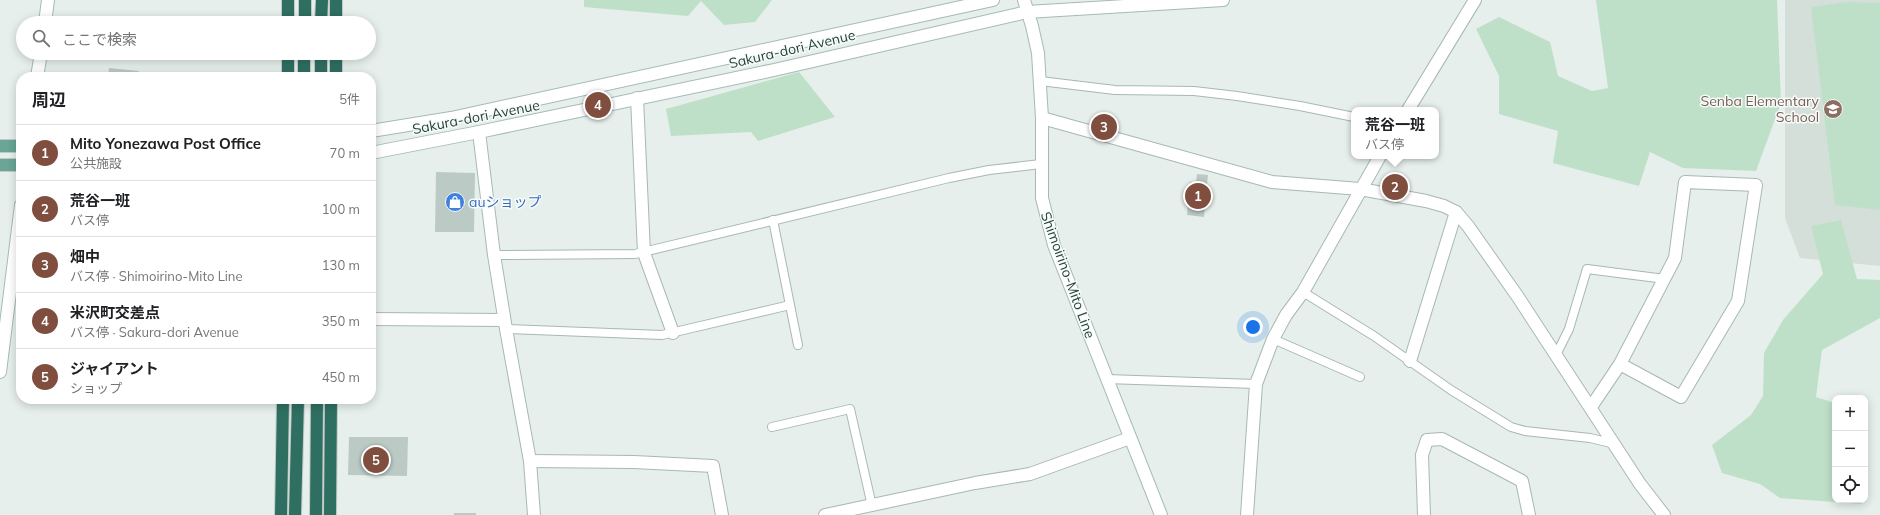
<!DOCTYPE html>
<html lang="ja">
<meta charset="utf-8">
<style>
body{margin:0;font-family:Mulish,"Noto Sans JP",sans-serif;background:#f2f2f2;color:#202124}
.controls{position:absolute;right:12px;bottom:12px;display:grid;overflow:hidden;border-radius:8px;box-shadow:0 2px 10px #0003}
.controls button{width:36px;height:36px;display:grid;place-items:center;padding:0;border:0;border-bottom:1px solid #e0e0e0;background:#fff;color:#202124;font:20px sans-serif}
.you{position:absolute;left:1253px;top:327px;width:14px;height:14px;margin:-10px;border:3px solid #fff;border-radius:50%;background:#1a73e8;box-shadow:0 0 0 6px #1a73e833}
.badge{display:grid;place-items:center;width:26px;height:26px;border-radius:50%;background:#7f4e3f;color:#fff;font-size:13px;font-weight:700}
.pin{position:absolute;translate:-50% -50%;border:2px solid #fff;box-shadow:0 1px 4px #0006}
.popup{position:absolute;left:1351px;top:107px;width:88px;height:52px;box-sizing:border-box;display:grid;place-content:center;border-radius:8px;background:#fff;filter:drop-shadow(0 1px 3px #0005);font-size:13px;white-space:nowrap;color:#757577}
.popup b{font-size:15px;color:#202124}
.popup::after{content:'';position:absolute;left:50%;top:100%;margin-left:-8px;border:8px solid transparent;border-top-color:#fff}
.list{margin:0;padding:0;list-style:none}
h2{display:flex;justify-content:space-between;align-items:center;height:52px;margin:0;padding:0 16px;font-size:17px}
h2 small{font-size:13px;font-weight:400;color:#757577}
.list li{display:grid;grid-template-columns:26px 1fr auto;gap:12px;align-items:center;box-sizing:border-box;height:56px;padding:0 16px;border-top:1px solid #e0e0e0}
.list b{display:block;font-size:15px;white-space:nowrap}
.list p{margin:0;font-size:13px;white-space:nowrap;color:#757577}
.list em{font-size:13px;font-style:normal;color:#757577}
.icon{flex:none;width:22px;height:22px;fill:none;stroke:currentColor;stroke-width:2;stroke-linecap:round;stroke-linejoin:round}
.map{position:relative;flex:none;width:1880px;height:515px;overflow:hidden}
.search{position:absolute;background:#fff;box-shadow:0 2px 10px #0003;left:16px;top:16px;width:360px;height:44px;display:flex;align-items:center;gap:10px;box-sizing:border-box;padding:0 14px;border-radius:22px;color:#757577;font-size:15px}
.panel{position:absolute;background:#fff;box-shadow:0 2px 10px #0003;left:16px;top:72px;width:360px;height:332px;border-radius:16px}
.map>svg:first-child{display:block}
</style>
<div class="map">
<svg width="1880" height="515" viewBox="0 0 1880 515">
<rect width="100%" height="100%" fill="#e6efeb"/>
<!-- built -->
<path fill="#d4dfda" d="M1785 0H1880V266L1800 258 1785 218Z"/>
<!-- green -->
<g fill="#bfe0c8">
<path d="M584 0H772L755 22 724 25 701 1 688 16 584 7Z"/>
<path d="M1596 0H1777L1781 103 1756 171 1683 168 1650 152 1639 186 1553 163 1558 131 1499 114V76L1476 29 1499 17 1550 42 1558 76 1592 91 1608 88Z"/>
<path d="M1847 2 1880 3V210L1835 205 1811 7Z"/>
<path d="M799 72 835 117 758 141 751 132 671 136 666 109Z"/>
<path d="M1841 220 1857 279 1880 280V318L1822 350 1816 397 1835 403V500H1862V504L1780 498 1760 484 1722 473 1712 445 1751 415 1763 396 1764 353 1783 320 1823 274 1811 226Z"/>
</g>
<!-- building -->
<g fill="#bbcac4">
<path d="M109 68 139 71 138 77H108Z"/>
<path d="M436 172 475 173 474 232H435Z"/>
<path d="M1197 174 1208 175 1204 217 1187 215 1190 182 1196 183Z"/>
<path d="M349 437H408L407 476 348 475Z"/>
<rect x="454" y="513" width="22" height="2"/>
</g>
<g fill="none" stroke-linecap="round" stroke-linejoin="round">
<defs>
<g id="lane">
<path d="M1040 81 1115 90 1194 91 1237 96 1300 106 1354 117"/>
<path d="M773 220 798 345"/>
<path d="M494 255 635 254 949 178 989 170 1041 164"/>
<path d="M1303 292 1374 336 1451 390 1511 427 1525 431 1590 438 1615 444"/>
<path d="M506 329 662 335 790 305"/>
<path d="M1273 339 1360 377"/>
<path d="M1556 355 1569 329 1587 269 1665 279"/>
<path d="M1106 379 1256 384"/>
<path d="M772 427 850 409 872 506"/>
</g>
<g id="street">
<path d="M637 98 644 253 673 333"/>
<path d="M1408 110 1475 0"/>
<path d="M1042 118 1272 182 1360 189 1426 201 1444 206 1456 212 1468 226 1518 297 1640 484 1664 515"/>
<path d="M479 132 494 255 506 329 530 461 534 515"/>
<path d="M371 319 504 320"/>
<path d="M1410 361 1456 212"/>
<path d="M1591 407 1620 364 1675 258 1685 182 1756 185 1738 301 1681 397 1620 364"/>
<path d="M530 461 634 462 713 466 722 515"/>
<path d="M825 515 975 483 1030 474 1130 438"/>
<path d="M1247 515 1256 384 1273 339 1286 315 1303 292 1380 156"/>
<path d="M1424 515 1422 455 1427 440 1442 439 1522 481 1529 515"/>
</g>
<g id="secondary">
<path d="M1024 0 1032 26 1038 53 1042 118V198L1054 245 1161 515"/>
<path d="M45 23 48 0"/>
<path d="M37 77 41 53"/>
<path d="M371 131 451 118 993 0"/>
<path d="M371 153 479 132 774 70 1027 12 1223 0"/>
<path d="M0 372 21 205"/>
</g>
<g id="primary">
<path d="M0 146H21"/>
<path d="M0 165H21"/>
</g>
<g id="highway">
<path d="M305 0V23"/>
<path d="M288 23V0"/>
<path d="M321 23 322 0"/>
<path d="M336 23V0"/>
<path d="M288 53V77"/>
<path d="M304 77V53"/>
<path d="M321 77V53"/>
<path d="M336 77V53"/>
<path d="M281 515 283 399"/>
<path d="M295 515 298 399"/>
<path d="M316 515 317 399"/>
<path d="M330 515 331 399"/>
</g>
</defs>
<!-- lane casing -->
<use href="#lane" stroke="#a8b8b2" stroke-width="10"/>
<!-- street casing -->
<use href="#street" stroke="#a8b8b2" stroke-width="14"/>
<!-- secondary casing -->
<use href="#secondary" stroke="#a4bbb3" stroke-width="14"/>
<!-- primary casing -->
<use href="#primary" stroke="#c2cac8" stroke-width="14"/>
<!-- highway casing -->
<use href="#highway" stroke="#c2cac8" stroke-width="14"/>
<!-- lane -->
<use href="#lane" stroke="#fff" stroke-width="8"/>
<!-- street -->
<use href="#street" stroke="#fff" stroke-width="12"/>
<!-- secondary -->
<use href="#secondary" stroke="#fff" stroke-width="12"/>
<!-- primary -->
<use href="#primary" stroke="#6aa596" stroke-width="12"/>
<!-- highway -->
<use href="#highway" stroke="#2f6f62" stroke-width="12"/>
</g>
<!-- icons -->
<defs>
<symbol id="school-disc" viewBox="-11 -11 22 22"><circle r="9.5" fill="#8d6e63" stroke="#f7fbf9"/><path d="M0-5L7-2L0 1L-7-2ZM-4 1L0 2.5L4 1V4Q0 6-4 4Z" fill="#fff"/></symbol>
<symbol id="shop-disc" viewBox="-11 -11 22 22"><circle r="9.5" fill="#3f7fe0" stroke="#f7fbf9"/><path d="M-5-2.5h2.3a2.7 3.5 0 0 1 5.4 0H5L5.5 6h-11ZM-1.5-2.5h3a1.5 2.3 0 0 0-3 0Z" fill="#fff"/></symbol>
</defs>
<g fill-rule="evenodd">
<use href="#school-disc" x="1822" y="98" width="22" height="22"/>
<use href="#shop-disc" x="444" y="191" width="22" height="22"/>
</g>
<g text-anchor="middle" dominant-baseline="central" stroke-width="3" stroke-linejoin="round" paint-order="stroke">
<!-- street labels -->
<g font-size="14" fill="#24423a" stroke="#f7fbf9">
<text transform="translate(792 49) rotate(-13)">Sakura-dori Avenue</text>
<text transform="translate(476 117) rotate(-11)">Sakura-dori Avenue</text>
<text transform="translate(1068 275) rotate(70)">Shimoirino-Mito Line</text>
</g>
<!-- education labels -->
<g font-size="14" fill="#785e54" stroke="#f7fbf9" text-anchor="end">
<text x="1819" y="101">Senba Elementary<tspan x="1819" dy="16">School</tspan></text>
</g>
<!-- shop labels -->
<g font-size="14" fill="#366cbe" stroke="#f7fbf9" text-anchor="start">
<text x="469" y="202">auショップ</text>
</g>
</g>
</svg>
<div class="controls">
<button>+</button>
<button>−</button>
<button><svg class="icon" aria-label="locate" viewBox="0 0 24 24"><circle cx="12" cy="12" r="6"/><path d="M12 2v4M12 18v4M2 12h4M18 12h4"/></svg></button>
</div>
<div class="you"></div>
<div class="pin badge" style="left:1198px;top:196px">1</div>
<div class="pin badge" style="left:1395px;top:187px">2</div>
<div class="popup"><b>荒谷一班</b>バス停</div>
<div class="pin badge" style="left:1104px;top:127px">3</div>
<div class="pin badge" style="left:598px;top:105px">4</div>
<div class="pin badge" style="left:376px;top:460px">5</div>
<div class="search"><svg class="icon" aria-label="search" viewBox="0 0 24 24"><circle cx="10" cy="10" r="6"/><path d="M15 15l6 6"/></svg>ここで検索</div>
<section class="panel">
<h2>周辺<small>5件</small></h2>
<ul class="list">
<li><span class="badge">1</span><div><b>Mito Yonezawa Post Office</b><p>公共施設</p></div><em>70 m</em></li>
<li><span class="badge">2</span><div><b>荒谷一班</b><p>バス停</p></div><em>100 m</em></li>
<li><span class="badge">3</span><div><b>畑中</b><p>バス停 · Shimoirino-Mito Line</p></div><em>130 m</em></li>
<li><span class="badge">4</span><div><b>米沢町交差点</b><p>バス停 · Sakura-dori Avenue</p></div><em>350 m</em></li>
<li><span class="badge">5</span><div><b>ジャイアント</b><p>ショップ</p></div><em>450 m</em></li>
</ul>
</section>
</div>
